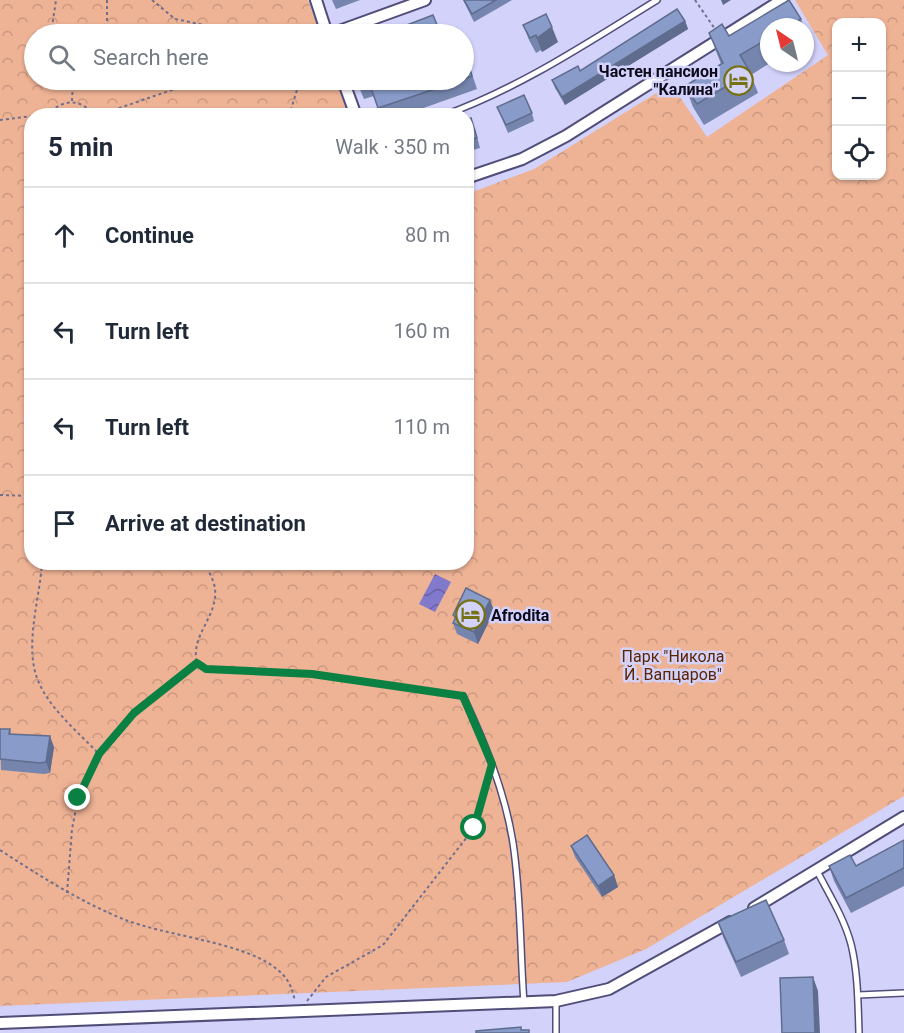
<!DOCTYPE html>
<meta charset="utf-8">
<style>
body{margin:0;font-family:Roboto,sans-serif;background:#f6f6f7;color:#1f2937}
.controls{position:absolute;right:18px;top:18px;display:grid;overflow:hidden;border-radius:12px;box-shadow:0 2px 4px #0004}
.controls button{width:54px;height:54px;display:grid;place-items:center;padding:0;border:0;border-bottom:2px solid #e0e1e3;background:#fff;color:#1f2937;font:30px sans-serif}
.compass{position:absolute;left:760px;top:18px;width:54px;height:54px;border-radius:50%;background:#fff;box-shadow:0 2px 4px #0004;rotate:325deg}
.stop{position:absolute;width:18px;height:18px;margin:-14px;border:4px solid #0b8043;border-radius:50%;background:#fff}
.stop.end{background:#0b8043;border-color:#fff;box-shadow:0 2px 6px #0008}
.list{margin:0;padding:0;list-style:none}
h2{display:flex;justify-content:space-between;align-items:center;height:78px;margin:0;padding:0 24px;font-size:26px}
h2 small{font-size:20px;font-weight:400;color:#747a83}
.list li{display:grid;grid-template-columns:39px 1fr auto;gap:18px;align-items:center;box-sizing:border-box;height:96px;padding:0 24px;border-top:2px solid #e0e1e3}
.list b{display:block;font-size:22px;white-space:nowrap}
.list em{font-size:20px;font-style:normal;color:#747a83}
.icon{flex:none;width:33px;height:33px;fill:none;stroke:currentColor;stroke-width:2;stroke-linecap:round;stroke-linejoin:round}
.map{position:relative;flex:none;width:904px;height:1033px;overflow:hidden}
.search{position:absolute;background:#fff;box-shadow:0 2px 4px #0004;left:24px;top:24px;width:450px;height:66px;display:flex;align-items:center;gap:15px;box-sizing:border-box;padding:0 21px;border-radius:33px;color:#747a83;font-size:22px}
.panel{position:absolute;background:#fff;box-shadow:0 2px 4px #0004;left:24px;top:108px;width:450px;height:462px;border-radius:24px}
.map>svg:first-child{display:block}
</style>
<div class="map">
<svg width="904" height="1033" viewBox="0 0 904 1033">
<defs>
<pattern id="park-crowns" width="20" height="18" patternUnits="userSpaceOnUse" patternTransform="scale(1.5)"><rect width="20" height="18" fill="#eeb295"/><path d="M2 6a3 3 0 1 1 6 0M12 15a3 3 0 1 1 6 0" fill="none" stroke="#cb9880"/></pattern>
<pattern id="water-waves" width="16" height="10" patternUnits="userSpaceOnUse" patternTransform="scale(1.5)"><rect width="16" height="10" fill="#8179cb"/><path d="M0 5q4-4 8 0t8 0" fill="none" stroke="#6861a4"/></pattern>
</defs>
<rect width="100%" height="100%" fill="#d3d2fb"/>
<!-- park -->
<path fill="url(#park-crowns)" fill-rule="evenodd" d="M0 0H308L320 34H34V80H336L348 115 32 116V562H466L467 194 534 169 671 84 707 137 828 55 795 0H904V796L646 949 567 982 0 1006ZM836 22H882V176H836Z"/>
<!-- water -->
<path fill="url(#water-waves)" d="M435 574 451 582 435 612 419 604Z"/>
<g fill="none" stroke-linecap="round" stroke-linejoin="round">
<defs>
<g id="lane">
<path d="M442 116C520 88 587 43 657 0"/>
<path d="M463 696C485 743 505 792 513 843 521 895 520 950 524 1003"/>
<path d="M817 871C829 894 844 918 851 944 858 972 858 1004 859 1033"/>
<path d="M858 995 904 993"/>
<path d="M556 1001V1033"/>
</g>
<g id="street">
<path d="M316 0 327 34"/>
<path d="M331 34 425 0"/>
<path d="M343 80 356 116"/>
<path d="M466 178 522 159 566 136 782 0"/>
<path d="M754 908 904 817"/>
<path d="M0 1023 556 1001 609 989 730 922"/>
</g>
</defs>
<!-- lane casing -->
<use href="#lane" stroke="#504d79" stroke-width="8"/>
<!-- street casing -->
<use href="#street" stroke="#504d79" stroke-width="14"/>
<!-- path -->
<g stroke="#706f8c" stroke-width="2" stroke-dasharray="3 3" stroke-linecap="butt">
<path d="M107 0V34"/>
<path d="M152 0 175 19 248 34"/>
<path d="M695 0 715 29"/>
<path d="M51 34 56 0"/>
<path d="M72 101 73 80"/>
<path d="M38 116 48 115"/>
<path d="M47 116C61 99 81 97 94 116"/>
<path d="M96 116 201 80"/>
<path d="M289 116 300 80"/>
<path d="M0 120 32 116"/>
<path d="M0 495 32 496"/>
<path d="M42 562C40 599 23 648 39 683 51 710 79 733 99 754L134 713 196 663"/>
<path d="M204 562C208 570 214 580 215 589 218 617 190 635 197 663L206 669 312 674 455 695"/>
<path d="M0 850C40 876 79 901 123 919 166 936 241 942 274 967 288 977 291 985 295 1001"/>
<path d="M67 893 72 829 78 798 99 754"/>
<path d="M307 1001 326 977 383 945 474 828 488 780"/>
</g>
<!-- lane -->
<use href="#lane" stroke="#fff" stroke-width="5"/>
<!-- street -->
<use href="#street" stroke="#fff" stroke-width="10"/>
</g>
<!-- wall -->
<g fill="#7585ad">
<path d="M332 0H360L336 9Z"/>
<path d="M463 0H512L474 22Z"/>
<path d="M801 19 804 27H769V63H770L751 75 758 93 704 125 693 107 685 86 721 64 709 33 729 36Z"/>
<path d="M685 21 688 29 565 105 555 88 552 80 580 71Z"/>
<path d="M523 25 558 42 542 52 541 50 536 53 529 40Z"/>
<path d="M805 31 808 40 805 42Z"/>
<path d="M465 53 477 89 401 116H381L374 96 364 99 356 80H464V54Z"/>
<path d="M497 107 532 113 534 121 508 133Z"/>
<path d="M466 120 475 129 480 148 466 152Z"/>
<path d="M490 600 494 611 478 644 457 634 453 623 455 620 453 615Z"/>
<path d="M0 729H10L11 734 54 747 50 773 44 774 1 770Z"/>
<path d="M904 840V886L851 913 834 881 829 866H856Z"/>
<path d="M571 846 614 875 618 887 602 897 575 857Z"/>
<path d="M718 922 784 940 789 954 741 977 723 937Z"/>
</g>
<!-- shaded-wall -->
<g fill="#5f6c8d">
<path d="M721 0H731L723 5Z"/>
<path d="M685 21 688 29 565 105 562 97Z"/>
<path d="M552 27 558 42 542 52 537 38Z"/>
<path d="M490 600 494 611 478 644 474 632Z"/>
<path d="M50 736 54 747 50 773 46 762Z"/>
<path d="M614 875 618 887 602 897 598 886Z"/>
<path d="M813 977 818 991 820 1033H815Z"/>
</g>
<!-- building -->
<g fill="#889bc9" stroke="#5f6c8d" stroke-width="1.5">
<path d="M464 0H496L472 14Z"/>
<path d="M789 0 801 19 787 27H769V38L740 55 750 72 697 104 685 86 723 63 709 33 722 24 729 36Z"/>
<path d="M677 9 685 21 562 97 552 80 578 66 580 71Z"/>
<path d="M546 14 552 27 537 38 536 35 530 38 523 25Z"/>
<path d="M433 15 440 32 436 34H411L407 25Z"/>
<path d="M373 29 375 34H358Z"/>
<path d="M465 53 472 76 464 79V54Z"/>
<path d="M356 80H462L378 108 369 82 359 86Z"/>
<path d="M524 95 532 113 506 125 497 107Z"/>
<path d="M471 118 477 138 466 141V120Z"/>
<path d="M466 588 490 600 474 632 453 623 456 617 453 615Z"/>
<path d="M0 729H10L9 734 50 736 46 762 40 763 0 759Z"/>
<path d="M587 835 614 875 598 886 571 846Z"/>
<path d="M904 840V868L846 898 829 866 850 855 856 866Z"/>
<path d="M766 900 784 940 736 962 718 922Z"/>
<path d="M813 977 815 1033H782L780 978Z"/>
<path d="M521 1027V1030H529V1033H476V1031Z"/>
</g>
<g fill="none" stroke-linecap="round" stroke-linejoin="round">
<!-- route -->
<path stroke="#0b8043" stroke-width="8" d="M78 798 99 754 134 713 197 663 206 669 312 674 463 696 492 764 474 828"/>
</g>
<!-- icons -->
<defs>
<symbol id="hotel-ring" viewBox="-11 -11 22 22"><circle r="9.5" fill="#d3d2fb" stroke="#767113" stroke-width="1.5"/><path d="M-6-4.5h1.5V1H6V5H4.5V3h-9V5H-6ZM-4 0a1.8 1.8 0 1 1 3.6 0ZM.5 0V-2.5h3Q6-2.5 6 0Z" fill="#767113"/></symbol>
</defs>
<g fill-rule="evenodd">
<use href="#hotel-ring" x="722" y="64" width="33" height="33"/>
<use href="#hotel-ring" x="454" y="598" width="33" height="33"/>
</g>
<g text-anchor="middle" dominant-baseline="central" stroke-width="5" stroke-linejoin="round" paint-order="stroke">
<!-- poi labels -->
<g font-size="16" font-weight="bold" fill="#0c0a1b" stroke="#d3d2fb" text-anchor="end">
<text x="718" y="71">Частен пансион<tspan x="718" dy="18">"Калина"</tspan></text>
<text x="491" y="615" text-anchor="start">Afrodita</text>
</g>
<!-- park labels -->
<g font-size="16" fill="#5b2402" stroke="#d3d2fb">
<text x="673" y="656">Парк "Никола<tspan x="673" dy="18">Й. Вапцаров"</tspan></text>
</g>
</g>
</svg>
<div class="controls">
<button>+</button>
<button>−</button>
<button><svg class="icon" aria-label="locate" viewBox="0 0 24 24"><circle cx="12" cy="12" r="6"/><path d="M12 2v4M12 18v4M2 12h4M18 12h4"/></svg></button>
</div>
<svg class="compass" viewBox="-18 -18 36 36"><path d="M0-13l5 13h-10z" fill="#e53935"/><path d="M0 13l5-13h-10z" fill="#747a83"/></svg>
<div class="stop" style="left:474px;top:828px"></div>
<div class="stop end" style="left:78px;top:798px"></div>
<div class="search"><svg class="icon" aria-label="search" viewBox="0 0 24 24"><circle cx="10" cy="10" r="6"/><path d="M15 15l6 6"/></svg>Search here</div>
<section class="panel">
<h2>5 min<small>Walk · 350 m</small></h2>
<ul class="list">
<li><svg class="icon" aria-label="ahead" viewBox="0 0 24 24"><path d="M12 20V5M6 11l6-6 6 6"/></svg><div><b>Continue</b></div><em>80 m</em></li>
<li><svg class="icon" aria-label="left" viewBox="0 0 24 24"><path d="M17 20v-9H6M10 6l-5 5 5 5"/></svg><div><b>Turn left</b></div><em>160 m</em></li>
<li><svg class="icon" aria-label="left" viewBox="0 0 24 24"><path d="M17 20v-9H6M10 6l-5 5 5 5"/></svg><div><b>Turn left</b></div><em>110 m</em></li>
<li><svg class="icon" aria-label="arrive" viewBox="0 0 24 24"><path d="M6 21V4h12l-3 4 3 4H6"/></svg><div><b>Arrive at destination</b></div></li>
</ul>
</section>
</div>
